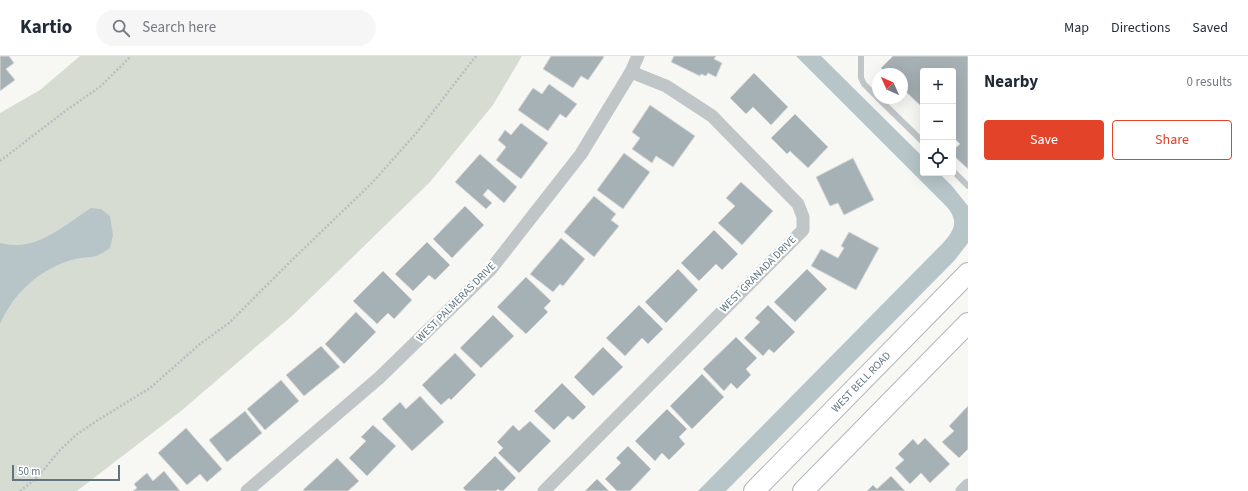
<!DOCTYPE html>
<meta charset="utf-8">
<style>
body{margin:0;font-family:"Source Sans 3",sans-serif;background:#f6f6f7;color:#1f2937}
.controls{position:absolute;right:12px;top:12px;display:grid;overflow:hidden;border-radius:4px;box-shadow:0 4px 16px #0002}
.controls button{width:36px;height:36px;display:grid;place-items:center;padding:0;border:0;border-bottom:1px solid #e0e1e3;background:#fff;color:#1f2937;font:20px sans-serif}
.compass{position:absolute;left:872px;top:12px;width:36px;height:36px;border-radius:50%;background:#fff;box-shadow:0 4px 16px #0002;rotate:315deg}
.scale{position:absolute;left:12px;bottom:10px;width:108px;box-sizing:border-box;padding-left:4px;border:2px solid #62757f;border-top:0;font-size:11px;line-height:14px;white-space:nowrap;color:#62757f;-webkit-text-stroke:3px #fff;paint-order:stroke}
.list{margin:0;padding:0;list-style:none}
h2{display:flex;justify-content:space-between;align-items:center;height:52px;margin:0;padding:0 16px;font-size:17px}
h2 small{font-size:13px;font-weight:400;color:#747a83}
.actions{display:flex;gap:8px;padding:12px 16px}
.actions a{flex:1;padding:9px 0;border:1px solid #e34328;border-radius:4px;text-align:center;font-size:14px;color:#e34328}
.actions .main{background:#e34328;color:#fff}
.icon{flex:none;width:22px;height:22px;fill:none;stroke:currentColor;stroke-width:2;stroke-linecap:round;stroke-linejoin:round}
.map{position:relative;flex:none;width:968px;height:435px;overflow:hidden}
header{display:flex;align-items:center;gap:24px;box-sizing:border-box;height:56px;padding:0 20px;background:#fff;border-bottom:1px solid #e0e1e3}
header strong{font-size:19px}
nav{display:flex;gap:22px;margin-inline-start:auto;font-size:14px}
.search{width:280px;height:36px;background:#f6f6f7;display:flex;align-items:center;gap:10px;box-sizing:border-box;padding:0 14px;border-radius:22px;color:#747a83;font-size:15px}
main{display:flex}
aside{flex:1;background:#fff}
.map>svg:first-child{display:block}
</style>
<header>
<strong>Kartio</strong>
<div class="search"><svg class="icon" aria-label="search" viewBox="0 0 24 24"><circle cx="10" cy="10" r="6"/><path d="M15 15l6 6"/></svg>Search here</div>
<nav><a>Map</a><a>Directions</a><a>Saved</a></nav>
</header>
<main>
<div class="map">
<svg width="968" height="435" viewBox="0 0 968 435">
<rect width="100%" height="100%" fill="#f7f7f4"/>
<!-- green -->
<path fill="#d7dcd3" d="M80 0H522L493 49 430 126 292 260 181 355 77 435H0V57L40 34Z"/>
<!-- water -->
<g fill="#b7c5c8">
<path d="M796 0H821L923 101V117H939L952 130 968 150V187L954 205 726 435H698L939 191C946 184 958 172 953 161 952 157 949 153 946 150Z"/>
<path d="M91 152 101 153 110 160 113 179 110 192C106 195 101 198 96 200 90 202 82 201 75 203 41 212 14 236 0 268V187C5 188 11 189 16 189 44 189 69 166 91 152Z"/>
</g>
<!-- building -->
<g fill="#a6b1b5" stroke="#d8d8d6">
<path d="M0 0H9L14 7 6 13 15 24 0 35Z"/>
<path d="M551 0H603L604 1 588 24 581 20 573 32 543 13Z"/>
<path d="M674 0H716L714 3 722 7 716 21 708 17 706 20 701 18 700 20 671 6Z"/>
<path d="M893 0H968V113L953 99V94L960 88 953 81V15H923V52L902 32V18H887L881 12Z"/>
<path d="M754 17 788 51 771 69 753 51 746 58 730 42Z"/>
<path d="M549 28 577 48 566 62 560 58 548 75 518 54 533 32 542 38Z"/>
<path d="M650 49 695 80 673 111 656 100 652 107 632 93 640 82 632 76Z"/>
<path d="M795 58 828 91 808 112 790 95 787 98 771 82Z"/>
<path d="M521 67 548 87 521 123 496 104 506 91 498 84 505 74 511 79Z"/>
<path d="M624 97 650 116 623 153 597 134Z"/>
<path d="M480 98 517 131 504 147 488 133 483 139 492 147 486 153 455 126Z"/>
<path d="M853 102 874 144 844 159 838 147 830 150 816 121Z"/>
<path d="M741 126 773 155 742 189 718 167 735 150 726 142Z"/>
<path d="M594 140 616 158 611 164 619 170 594 201 564 176Z"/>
<path d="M465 150 484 169 452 202 433 183Z"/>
<path d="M714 174 738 198 722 214 716 208 699 225 681 207Z"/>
<path d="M849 176 879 192 856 234 811 210 821 193 838 202 844 192 841 190Z"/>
<path d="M561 182 585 203 563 230 560 228 553 236 530 218Z"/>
<path d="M427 186 450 209 435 224 429 219 413 235 395 218Z"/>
<path d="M678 213 698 234 666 267 645 246Z"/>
<path d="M807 213 827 233 795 266 774 246Z"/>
<path d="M383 215 412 244 394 263 388 257 377 268 353 245Z"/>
<path d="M526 221 551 245 544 252 548 256 526 278 497 251Z"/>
<path d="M639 249 663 273 648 288 642 282 625 300 606 282Z"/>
<path d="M768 249 795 276 774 297 769 293 763 300 744 282 760 266 755 262Z"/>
<path d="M356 256 376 276 344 308 325 288Z"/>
<path d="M493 259 514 280 481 312 460 292Z"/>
<path d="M736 281 757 302 746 313 751 319 737 333 731 327 724 335 703 313Z"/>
<path d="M321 290 340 311 304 340 286 319Z"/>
<path d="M603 291 623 311 593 340 574 321Z"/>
<path d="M455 297 476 319 451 344 449 342 441 349 422 329Z"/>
<path d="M702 318 724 341 692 373 670 350Z"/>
<path d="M281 324 299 345 265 374 247 353Z"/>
<path d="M562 327 586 351 573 364 568 360 554 374 534 355Z"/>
<path d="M420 340 444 366 412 395 382 363 400 346 406 353Z"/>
<path d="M968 350V393L959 402 942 386 954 375 949 370Z"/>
<path d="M667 353 687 373 679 381 685 388 669 404 662 397 655 405 635 385Z"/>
<path d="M245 355 262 377 227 406 209 384Z"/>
<path d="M530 365 551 385 519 417 498 397 503 392 497 386 513 369 519 375Z"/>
<path d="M373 369 396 390 367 420 349 402 366 385 361 381Z"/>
<path d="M186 372 222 413 207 426 200 418 187 429 158 397Z"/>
<path d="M925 382 950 408 930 427 921 417 910 428 895 412 904 404 898 398 913 383 918 389Z"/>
<path d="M628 390 651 413 630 435H617L605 423 621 407 616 402Z"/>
<path d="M495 400 516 422 503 435H500L498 433 496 435H466L463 432Z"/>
<path d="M337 402 359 425 348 435H305L303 434Z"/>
<path d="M164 415 180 435H133L137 432 134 428 147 417 153 425Z"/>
<path d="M891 420 905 435H867L873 429 877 433Z"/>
<path d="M597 423 609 435H585Z"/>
</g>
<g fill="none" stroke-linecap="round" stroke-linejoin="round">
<defs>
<g id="primary">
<path d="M754 435 968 217"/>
<path d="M803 435 968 267"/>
</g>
</defs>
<!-- primary casing -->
<use href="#primary" stroke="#b1b7ba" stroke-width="22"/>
<!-- path -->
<g stroke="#babdbf" stroke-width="2.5" stroke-dasharray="2 2" stroke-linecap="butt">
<path d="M0 105 64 56 101 30 131 0"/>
<path d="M20 435 32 426 46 411 60 394 76 379 98 364 150 332 200 288 229 267 295 201 372 127 418 75 476 0"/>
</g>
<!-- lane -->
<g stroke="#c0c5c8" stroke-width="6">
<path d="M861 0V22L864 28 878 42"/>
<path d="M878 42 923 86"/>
<path d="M953 115 968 130"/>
</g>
<!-- street -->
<g stroke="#c0c5c8" stroke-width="13">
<path d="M247 435 379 322 491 213 581 98 631 16 638 0"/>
<path d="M544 435 803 174V161L798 148 712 60 666 30 631 16"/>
<path d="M962 435 968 429"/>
</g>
<!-- primary -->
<use href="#primary" stroke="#fff" stroke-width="20"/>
</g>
<g text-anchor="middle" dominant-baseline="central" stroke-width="4" stroke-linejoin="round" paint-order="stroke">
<!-- street labels -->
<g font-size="11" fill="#62757f" stroke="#fff">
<text transform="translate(758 218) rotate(-45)">WEST GRANADA DRIVE</text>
<text transform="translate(456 246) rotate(-45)">WEST PALMERAS DRIVE</text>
<text transform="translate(861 326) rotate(-46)">WEST BELL ROAD</text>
</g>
</g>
</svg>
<div class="controls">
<button>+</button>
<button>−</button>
<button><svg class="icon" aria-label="locate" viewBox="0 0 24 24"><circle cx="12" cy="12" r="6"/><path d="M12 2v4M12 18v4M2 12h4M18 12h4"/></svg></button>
</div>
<svg class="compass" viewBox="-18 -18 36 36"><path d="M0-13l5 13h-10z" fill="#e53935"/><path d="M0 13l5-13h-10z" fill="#747a83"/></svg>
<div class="scale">50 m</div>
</div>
<aside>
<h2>Nearby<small>0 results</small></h2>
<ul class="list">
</ul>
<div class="actions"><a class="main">Save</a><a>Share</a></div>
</aside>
</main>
